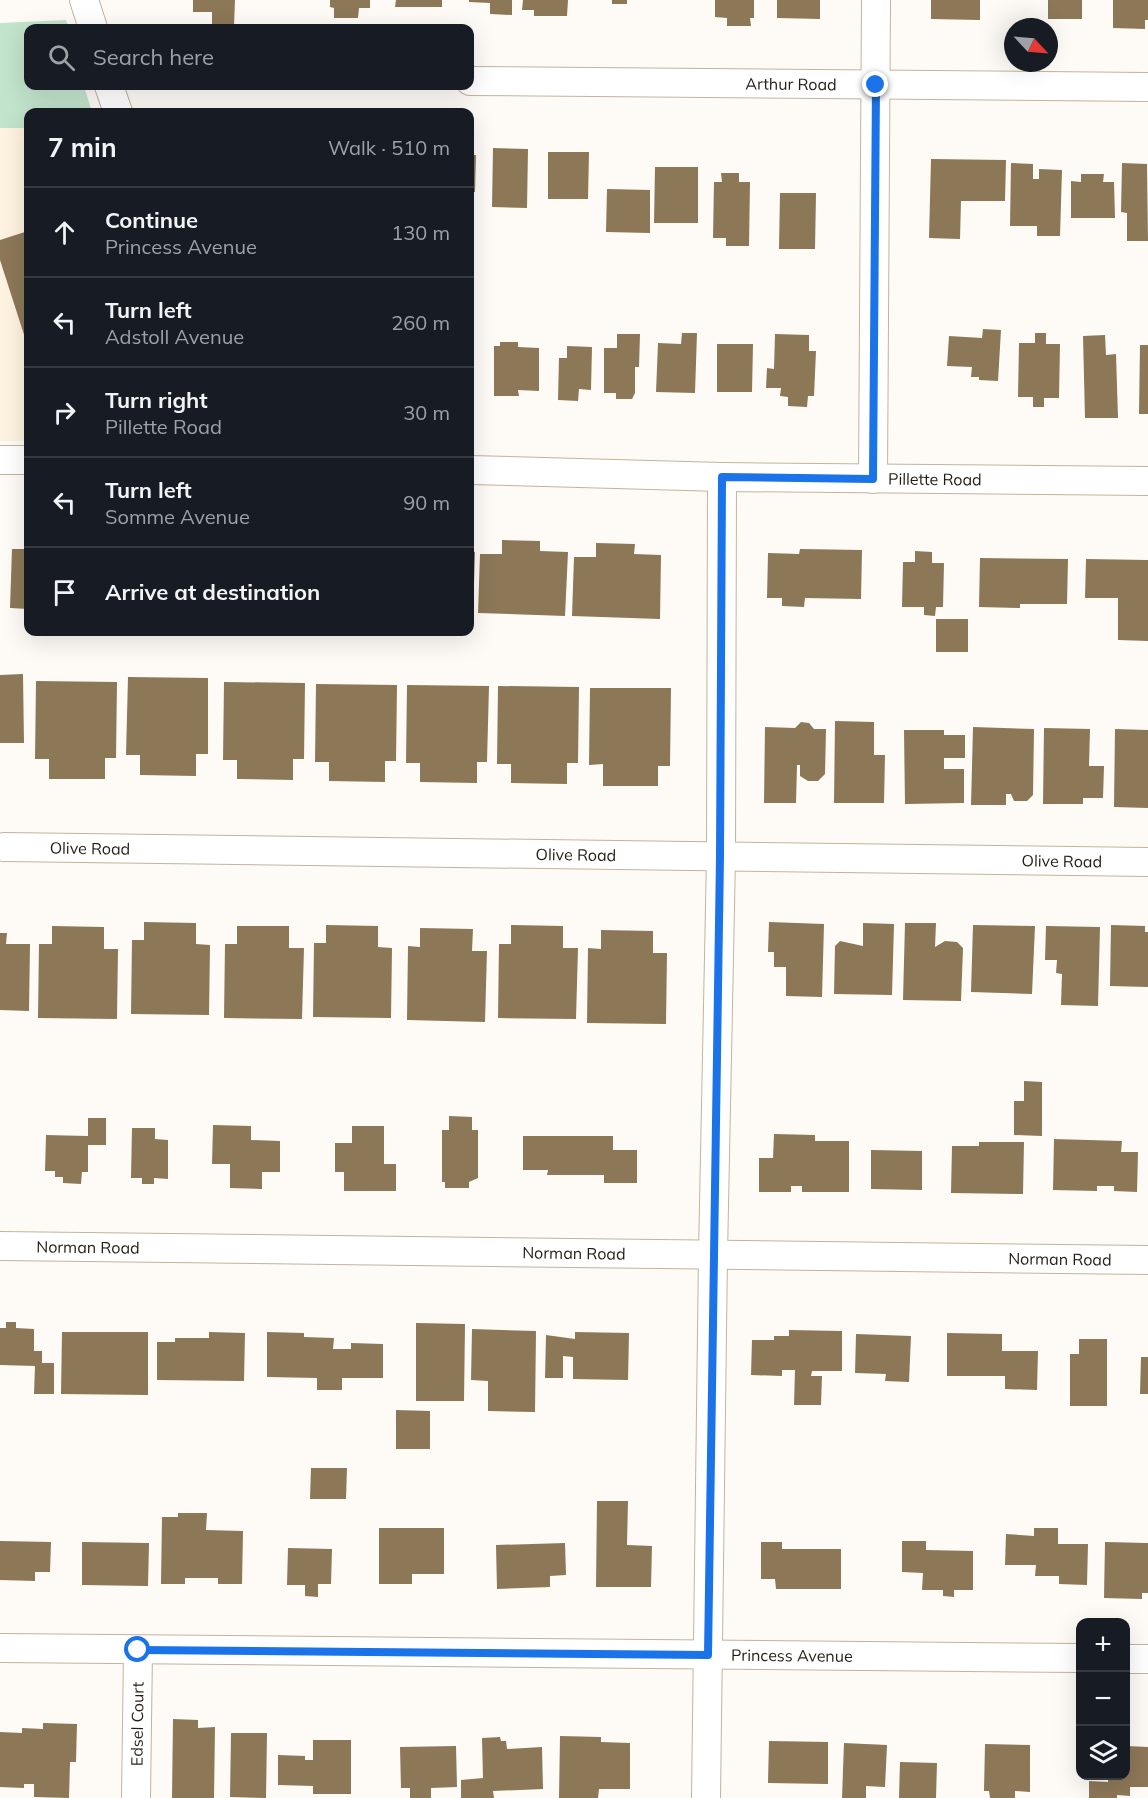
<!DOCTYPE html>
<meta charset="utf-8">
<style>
body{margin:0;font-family:Mulish,sans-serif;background:#242831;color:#f1f3f6}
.controls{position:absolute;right:18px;bottom:18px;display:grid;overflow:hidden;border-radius:12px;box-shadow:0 6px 24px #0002}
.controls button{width:54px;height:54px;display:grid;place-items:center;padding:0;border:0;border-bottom:2px solid #363941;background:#171b24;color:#f1f3f6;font:30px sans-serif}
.compass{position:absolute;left:1004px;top:18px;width:54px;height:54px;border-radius:50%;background:#171b24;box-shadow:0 6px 24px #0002;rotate:116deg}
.stop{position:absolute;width:18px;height:18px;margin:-14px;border:4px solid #1a73e8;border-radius:50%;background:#fff}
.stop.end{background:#1a73e8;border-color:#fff;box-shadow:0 2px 6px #0008}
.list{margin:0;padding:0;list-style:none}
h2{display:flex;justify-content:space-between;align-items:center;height:78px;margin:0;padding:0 24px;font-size:26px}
h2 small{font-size:20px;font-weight:400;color:#9ea1a6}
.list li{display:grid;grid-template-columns:39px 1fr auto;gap:18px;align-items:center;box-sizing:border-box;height:90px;padding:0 24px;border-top:2px solid #363941}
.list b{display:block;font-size:22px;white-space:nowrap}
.list p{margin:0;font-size:20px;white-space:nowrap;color:#9ea1a6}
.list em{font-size:20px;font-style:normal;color:#9ea1a6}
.icon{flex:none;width:33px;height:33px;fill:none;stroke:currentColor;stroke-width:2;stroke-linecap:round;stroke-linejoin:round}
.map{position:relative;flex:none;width:1148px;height:1798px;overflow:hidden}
.search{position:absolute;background:#171b24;box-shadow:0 6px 24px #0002;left:24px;top:24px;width:450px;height:66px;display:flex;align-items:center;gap:15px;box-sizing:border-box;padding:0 21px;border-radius:12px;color:#9ea1a6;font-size:22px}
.panel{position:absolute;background:#171b24;box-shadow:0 6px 24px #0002;left:24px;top:108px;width:450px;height:528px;border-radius:12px}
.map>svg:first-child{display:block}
</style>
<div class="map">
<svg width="1148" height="1798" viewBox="0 0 1148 1798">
<rect width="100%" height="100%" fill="#fefbf6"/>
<!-- built -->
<rect fill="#fef2e0" x="0" y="128" width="28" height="313"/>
<!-- green -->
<path fill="#c2e3cc" d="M66 20 69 28H28V86H84L92 112H28V128H0V23Z"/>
<!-- building -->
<g fill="#8c7757">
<path d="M193 0H235L234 26H229V28H212V12H193Z"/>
<path d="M330 0H370V8H359L358 18H334V8L330 7Z"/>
<path d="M396 0H442V7H395Z"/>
<path d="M469 0H512V15L490 14V3L469 2Z"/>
<path d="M523 0H568L567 16H534V10H522Z"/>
<rect x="612" y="0" width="15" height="4"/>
<path d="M715 0H754V18H750L751 26H727V18L715 17Z"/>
<path d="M777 0H820V19L777 18Z"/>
<path d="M931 0H980V20L931 19Z"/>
<rect x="1048" y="0" width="34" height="19"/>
<path d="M1113 0H1148V20H1145V29L1113 28Z"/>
<path d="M493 148 528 149 527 208 492 207Z"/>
<path d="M548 152H589L588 199H548Z"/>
<path d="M470 155H476L475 192H470Z"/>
<path d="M931 159 1006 160 1005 201H961L960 239 929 238Z"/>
<path d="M1011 163 1033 164V179H1039V169L1062 170 1060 236H1037V226H1010Z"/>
<path d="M1122 163 1147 164 1148 241H1127V213L1121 212Z"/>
<path d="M655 167H698V223H654Z"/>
<path d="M721 173H739V182H750L749 246H726V238H713L714 182H722Z"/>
<path d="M1081 174H1104L1103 182H1114L1115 218H1071V181L1081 182Z"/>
<path d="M607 189 650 190V233L606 232Z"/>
<path d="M780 193H816L815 249H779Z"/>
<path d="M28 231V347L0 260V240Z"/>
<path d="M983 329 1001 330 998 381 979 380V377H971L972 367 947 366 949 336 982 338Z"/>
<path d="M682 333H697L695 393 656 392 658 343 681 344Z"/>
<path d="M1035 333H1046V344H1060L1059 398H1044V407H1033V397H1018L1019 343H1035Z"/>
<path d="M617 334H640L639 367H635V393L632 399H616V393H604V348H617Z"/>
<path d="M775 334 809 335V351H816L814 396H808L807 407 788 406V397L780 396 781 388H766L767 368 774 369Z"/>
<path d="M1105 335 1106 355 1116 354 1118 418H1085L1083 336Z"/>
<path d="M500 342H518V347L539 348V391L518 390 519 396H494V346H500Z"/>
<path d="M717 344H753L752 392H717Z"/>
<path d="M1140 345H1148V414H1139Z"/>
<path d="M567 346 592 347 591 390 579 389 578 401 558 400 559 358H567Z"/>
<path d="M502 540 540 541V551L568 552 565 616 478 613 480 554H502Z"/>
<path d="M596 543 635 544 634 554 661 555 660 619 572 616 574 557H596Z"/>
<path d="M12 549H28V609L10 608Z"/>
<path d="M800 549 862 550 861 599 805 598 804 607 782 606V598H767L768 553 799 554Z"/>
<path d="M470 551 475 552 473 616H470Z"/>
<path d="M915 551 932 552V563H944L943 607H936L935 616 924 615V607H902L903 562H915Z"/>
<path d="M980 558 1068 559 1067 604H1020V608L979 607Z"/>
<path d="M1086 559 1148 560V641L1118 640V598H1085Z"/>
<rect x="936" y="619" width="32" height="33"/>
<path d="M23 674 24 743H0V675Z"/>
<path d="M128 677 208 678V754H196V776L140 775V755H126Z"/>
<path d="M36 681 117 682 116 758H105V779H49V759H35Z"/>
<path d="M224 682 305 683 304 759H293V780L237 779V760H223Z"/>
<path d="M316 684 397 685 396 761H385V782L329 781V762H315Z"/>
<path d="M407 685 489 686 487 762H477V783L420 782V763H406Z"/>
<path d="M498 686 579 687 578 763H567V784L511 783V764H497Z"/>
<path d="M590 688H671L670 766H658V786H603V764L589 765Z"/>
<path d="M835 721 874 722V755H885L884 803H834Z"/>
<path d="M801 722 809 723 814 729H826L825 774 818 781H808L800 776V765H797L796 803H764L765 727 795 728Z"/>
<path d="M973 727 1034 729 1033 795 1027 801H1014L1011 794H1006V805H971Z"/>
<path d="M1044 728 1090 729 1089 766H1104L1103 798H1083V804H1043Z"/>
<path d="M1115 729 1148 730V808L1114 807Z"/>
<path d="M904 730H944V735H965V758H944V769H964V803L905 804Z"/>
<path d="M144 922 196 923V944L210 945 209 1015 131 1014 132 940H144Z"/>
<path d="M769 922 824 924 822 997 786 996V967H774V952H768Z"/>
<path d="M863 923 894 924 892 995 834 994 835 946 840 941 863 946Z"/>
<path d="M905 923H936L935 947 945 941 957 942 963 948 961 1001 903 1000Z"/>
<path d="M326 925 378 926V947L392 948 391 1018 313 1017 314 943H326Z"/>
<path d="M511 925 563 926V948H578L576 1019 498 1018 499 944H511Z"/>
<path d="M973 925 1035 926 1032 994 971 992Z"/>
<path d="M1111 925 1145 926V932H1148V987L1110 986Z"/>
<path d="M52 926 104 927V949H118L117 1019 38 1018 39 944H52Z"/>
<path d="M237 926H289V948H304L302 1019 224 1018 225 944H237Z"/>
<path d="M1046 926 1100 927 1098 1006 1061 1005 1062 974 1056 973 1057 960H1045Z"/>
<path d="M420 928 473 929 472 951H487L485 1022 407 1020 408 946 420 947Z"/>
<path d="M601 930 653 931V953H667L666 1024 587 1023 588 948 601 949Z"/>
<path d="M0 933H7L6 944H30L29 1011 0 1010Z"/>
<path d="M1024 1081 1042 1082V1136L1014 1135V1101H1024Z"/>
<path d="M449 1116 472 1117V1130H478V1178L469 1182V1188H445V1182H442V1130H449Z"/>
<path d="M88 1118H106V1145H88V1172H82L81 1184 63 1183V1177H55V1171H45L46 1135 88 1136Z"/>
<path d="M213 1125 251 1126V1140L280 1141V1172H262V1189L230 1188V1164H212Z"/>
<path d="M352 1126H384V1164H396V1191H344V1172H335V1143H352Z"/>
<path d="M132 1128H155V1139L168 1140V1179L154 1178V1184H142V1178H131Z"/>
<path d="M774 1134 815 1135V1141H849V1192H802V1186H791V1192H759V1158H773Z"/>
<path d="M523 1136H613V1150H637V1183H604V1175H547L548 1170H523Z"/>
<path d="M1054 1139 1122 1141 1121 1152H1138L1137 1192 1114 1191V1186H1097V1191L1053 1190Z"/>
<path d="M979 1142H1024L1023 1194 951 1193 952 1146H979Z"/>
<path d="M871 1150 922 1151V1190L871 1189Z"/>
<path d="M6 1322H16V1328L34 1329V1351H42V1363H54V1394H34L35 1366 0 1365V1328H6Z"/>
<path d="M416 1323 465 1324 464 1401H416Z"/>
<path d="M472 1329 536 1331 535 1412 488 1411V1381L471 1380Z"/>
<path d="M789 1330 842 1331V1371H812L811 1376H822L821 1405H794L795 1370H782V1376L751 1375 752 1340H774V1336H789Z"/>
<path d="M62 1332H148V1395L61 1394Z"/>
<path d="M209 1332 245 1333 244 1381 157 1380V1342H175V1338H209Z"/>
<path d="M267 1332 304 1333V1337L334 1338 333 1349H351V1343L383 1344V1378H342V1390H317V1378L267 1377Z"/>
<path d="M575 1332 629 1333 628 1380 573 1379V1357L563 1356V1378H545L546 1335 575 1339Z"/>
<path d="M947 1333 1002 1334V1351H1038L1037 1390 1005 1389V1376H947Z"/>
<path d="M856 1334 911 1336 909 1382 885 1381 886 1374 855 1373Z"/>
<path d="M1079 1339H1107V1406H1070V1354H1079Z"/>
<path d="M1141 1357H1148V1394H1140Z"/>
<path d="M396 1410 430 1411V1449H396Z"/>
<path d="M311 1468H347L346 1499H310Z"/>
<path d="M597 1501H628L627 1545 652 1546 651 1587H596Z"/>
<path d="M178 1513H207L206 1530 243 1531 242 1584H218V1578H185V1584H161L162 1517H178Z"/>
<path d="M379 1528H444V1574H412V1584H379Z"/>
<path d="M1034 1528H1058V1544H1088L1087 1585 1059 1584V1576H1035L1036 1565H1005L1006 1534 1034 1536Z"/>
<path d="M0 1541 51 1542 50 1572H35V1581L0 1580Z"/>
<path d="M902 1541H926V1550L973 1551V1590H954V1597L943 1596V1590H922L923 1573 902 1572Z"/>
<path d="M82 1542 149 1543 148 1586 82 1585Z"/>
<path d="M761 1542H782V1549H841V1589H776L775 1579H761Z"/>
<path d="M1105 1542 1148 1543V1593H1142V1599L1104 1598Z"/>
<path d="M565 1543 566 1575 550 1576V1587L497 1589 496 1545Z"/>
<path d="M288 1548 332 1549 331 1584H318V1597L305 1596V1585H287Z"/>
<path d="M173 1719 198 1720V1728L215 1727 214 1798H172Z"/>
<path d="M43 1723 77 1724 76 1762H70L69 1798 34 1797V1784H24V1788L0 1787V1732L22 1733V1728L43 1729Z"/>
<path d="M231 1733H267L266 1798 230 1797Z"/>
<path d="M560 1736 601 1737V1742L630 1743V1789H599L598 1798H559Z"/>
<path d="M500 1737 501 1741H506L507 1749 542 1747 543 1789 493 1791 494 1798H461V1780L483 1778 482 1738Z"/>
<path d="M313 1740H351V1794H313V1786L278 1785V1755L305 1756V1760H313Z"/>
<path d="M769 1741 828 1742V1784L768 1783Z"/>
<path d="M844 1743 887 1745 885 1787 866 1786V1798H842Z"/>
<path d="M985 1744 1030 1745V1792L1015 1791V1798H990L989 1791H984Z"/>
<path d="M456 1746 457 1787 431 1788V1798H410V1788H401L400 1747Z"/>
<path d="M1126 1746 1148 1747V1787H1130V1796L1117 1795V1798H1089V1781L1108 1782V1776H1126Z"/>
<path d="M900 1762 937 1763 936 1798H899Z"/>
</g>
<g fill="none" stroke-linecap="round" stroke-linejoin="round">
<defs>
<g id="minor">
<path d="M84 0 93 28"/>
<path id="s1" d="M470 81 1148 87"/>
<path d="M109 86 118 112"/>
<path d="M0 460H28"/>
<path id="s2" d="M470 470 722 477 1148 481"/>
<path d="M873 479 876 0"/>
<path id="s3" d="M4 847 1148 862"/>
<path id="s4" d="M0 1246 1148 1260"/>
<path id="s5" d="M0 1648 1080 1658"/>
<path d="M1126 1659H1148"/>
<path id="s6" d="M136 1798 138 1650"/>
<path d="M706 1798 713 1255 721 857 722 477"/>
</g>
</defs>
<!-- minor casing -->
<use href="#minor" stroke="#c2b39c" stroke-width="30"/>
<!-- minor -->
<use href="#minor" stroke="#fff" stroke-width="28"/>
</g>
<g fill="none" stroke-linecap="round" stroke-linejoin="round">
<!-- route -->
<path stroke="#1a73e8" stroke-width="8" d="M138 1650 708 1655 720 856 722 477 873 479 876 85"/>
</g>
<g text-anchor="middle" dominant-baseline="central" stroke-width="5" stroke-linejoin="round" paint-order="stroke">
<!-- street labels -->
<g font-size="16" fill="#241e16" stroke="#fefbf6">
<text stroke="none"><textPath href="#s1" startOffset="321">Arthur Road</textPath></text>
<text stroke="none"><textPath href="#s2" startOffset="465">Pillette Road</textPath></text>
<text stroke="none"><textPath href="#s3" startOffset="86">Olive Road</textPath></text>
<text stroke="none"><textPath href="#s3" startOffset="572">Olive Road</textPath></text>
<text stroke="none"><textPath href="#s3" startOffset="1058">Olive Road</textPath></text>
<text stroke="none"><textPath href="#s4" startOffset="88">Norman Road</textPath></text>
<text stroke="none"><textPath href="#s4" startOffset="574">Norman Road</textPath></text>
<text stroke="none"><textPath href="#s4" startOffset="1060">Norman Road</textPath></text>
<text stroke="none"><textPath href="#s5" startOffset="792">Princess Avenue</textPath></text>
<text stroke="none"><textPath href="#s6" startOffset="74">Edsel Court</textPath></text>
</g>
</g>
</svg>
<div class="controls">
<button>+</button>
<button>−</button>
<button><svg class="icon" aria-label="layers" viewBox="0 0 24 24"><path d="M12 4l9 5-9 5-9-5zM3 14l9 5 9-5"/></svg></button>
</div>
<svg class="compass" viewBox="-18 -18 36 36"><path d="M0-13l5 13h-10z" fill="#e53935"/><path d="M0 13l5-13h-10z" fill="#9ea1a6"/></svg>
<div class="stop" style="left:138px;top:1650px"></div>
<div class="stop end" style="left:876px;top:85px"></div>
<div class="search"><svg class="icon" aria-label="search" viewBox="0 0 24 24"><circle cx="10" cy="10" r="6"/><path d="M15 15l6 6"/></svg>Search here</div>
<section class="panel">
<h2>7 min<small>Walk · 510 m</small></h2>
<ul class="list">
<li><svg class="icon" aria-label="ahead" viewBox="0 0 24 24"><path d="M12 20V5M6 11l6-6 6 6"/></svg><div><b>Continue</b><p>Princess Avenue</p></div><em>130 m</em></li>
<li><svg class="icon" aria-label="left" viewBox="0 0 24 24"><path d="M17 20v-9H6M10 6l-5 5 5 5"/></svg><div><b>Turn left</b><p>Adstoll Avenue</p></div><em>260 m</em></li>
<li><svg class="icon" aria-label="right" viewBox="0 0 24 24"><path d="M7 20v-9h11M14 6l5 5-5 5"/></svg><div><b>Turn right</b><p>Pillette Road</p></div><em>30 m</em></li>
<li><svg class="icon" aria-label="left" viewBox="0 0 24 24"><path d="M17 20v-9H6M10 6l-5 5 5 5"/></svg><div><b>Turn left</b><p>Somme Avenue</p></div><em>90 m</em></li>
<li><svg class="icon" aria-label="arrive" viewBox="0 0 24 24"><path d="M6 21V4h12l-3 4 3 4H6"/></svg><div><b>Arrive at destination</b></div></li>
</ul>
</section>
</div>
